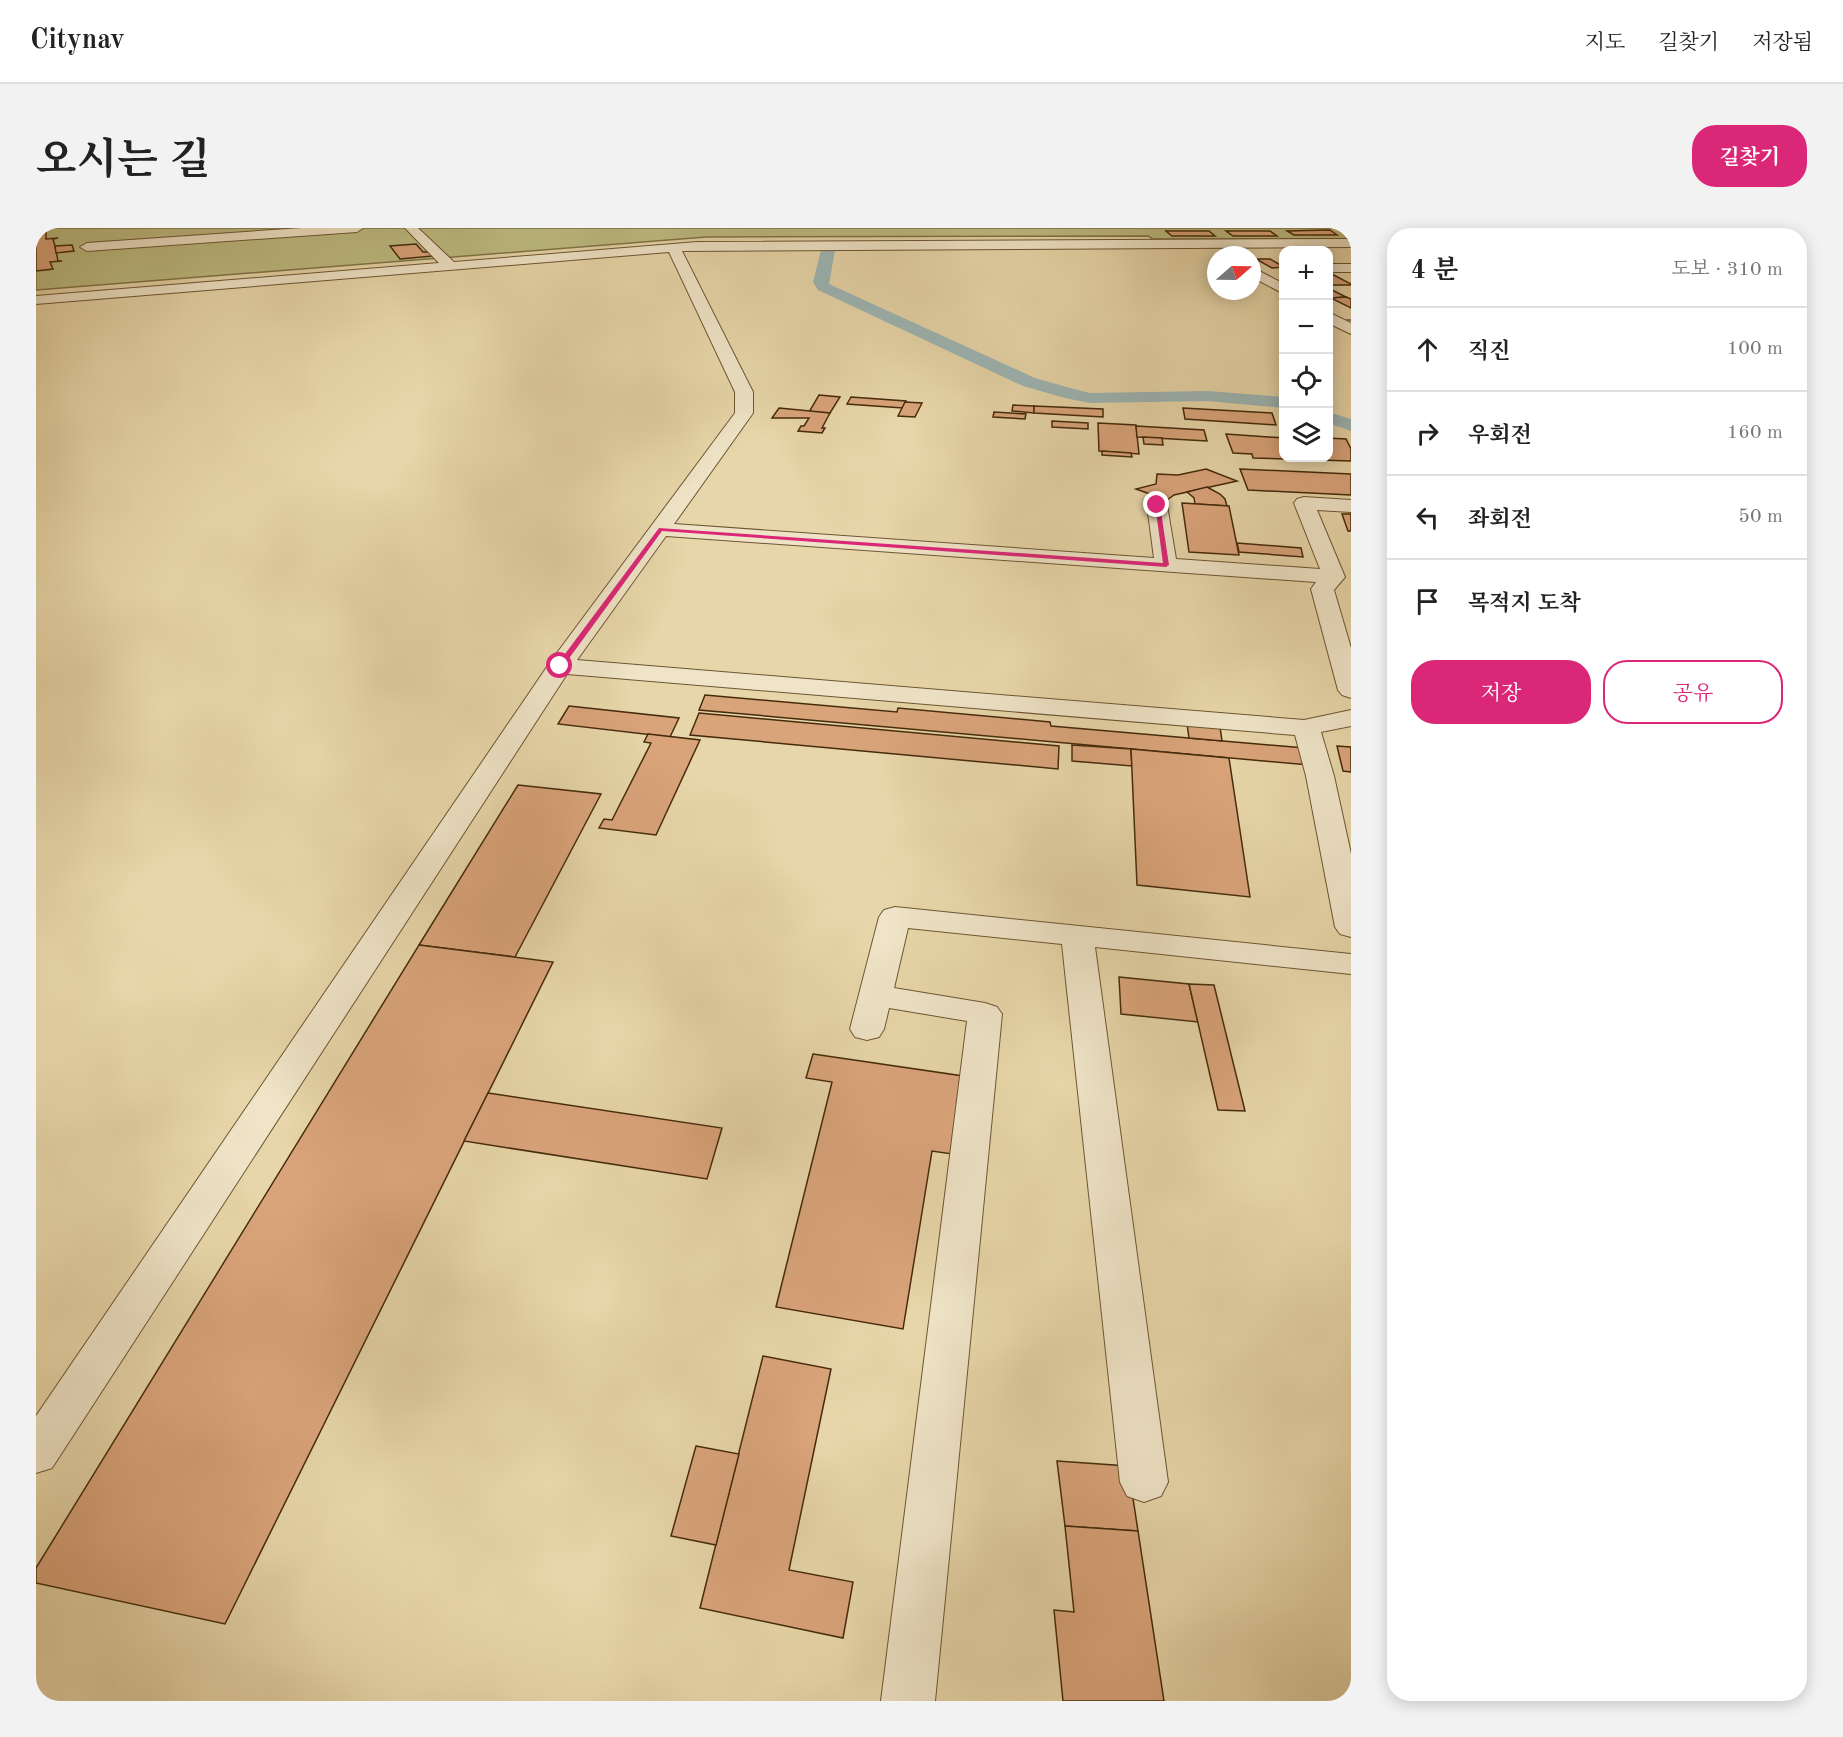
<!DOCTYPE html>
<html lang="ko">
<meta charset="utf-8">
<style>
body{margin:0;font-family:"Old Standard TT","Noto Serif KR",serif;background:#f2f2f2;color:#222}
.controls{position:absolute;right:18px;top:18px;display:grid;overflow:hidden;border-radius:12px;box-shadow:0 3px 15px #0003}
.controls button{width:54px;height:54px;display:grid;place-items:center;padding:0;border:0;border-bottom:2px solid #e0e0e0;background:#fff;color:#222;font:30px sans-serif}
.compass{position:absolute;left:1171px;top:18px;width:54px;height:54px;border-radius:50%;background:#fff;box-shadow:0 3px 15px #0003;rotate:70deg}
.stop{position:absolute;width:18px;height:18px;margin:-14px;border:4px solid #db2777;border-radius:50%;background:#fff}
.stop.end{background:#db2777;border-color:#fff;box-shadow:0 2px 6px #0008}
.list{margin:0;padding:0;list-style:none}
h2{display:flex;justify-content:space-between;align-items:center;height:78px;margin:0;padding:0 24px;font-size:26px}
h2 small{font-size:20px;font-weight:400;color:#767676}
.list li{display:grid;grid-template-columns:39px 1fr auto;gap:18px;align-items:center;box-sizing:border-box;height:84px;padding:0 24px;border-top:2px solid #e0e0e0}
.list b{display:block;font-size:22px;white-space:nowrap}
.list em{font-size:20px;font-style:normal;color:#767676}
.actions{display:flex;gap:12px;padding:18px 24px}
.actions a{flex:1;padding:14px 0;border:2px solid #db2777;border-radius:24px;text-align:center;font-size:21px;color:#db2777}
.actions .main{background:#db2777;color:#fff}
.icon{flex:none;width:33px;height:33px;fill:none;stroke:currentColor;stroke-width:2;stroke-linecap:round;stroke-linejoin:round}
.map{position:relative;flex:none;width:1315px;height:1473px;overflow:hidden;border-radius:24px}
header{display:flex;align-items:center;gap:36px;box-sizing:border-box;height:84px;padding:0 30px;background:#fff;border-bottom:2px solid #e0e0e0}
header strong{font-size:28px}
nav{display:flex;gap:33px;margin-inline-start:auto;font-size:21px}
.intro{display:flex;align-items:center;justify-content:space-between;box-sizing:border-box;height:144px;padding:0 36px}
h1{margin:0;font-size:42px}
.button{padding:15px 27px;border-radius:24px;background:#db2777;color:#fff;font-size:21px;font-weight:700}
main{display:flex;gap:36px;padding:0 36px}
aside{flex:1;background:#fff;border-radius:24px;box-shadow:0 3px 15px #0003}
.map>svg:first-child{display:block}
</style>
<header>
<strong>Citynav</strong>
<nav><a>지도</a><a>길찾기</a><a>저장됨</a></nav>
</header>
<div class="intro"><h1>오시는 길</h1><a class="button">길찾기</a></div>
<main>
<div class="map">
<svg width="1315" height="1473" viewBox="0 0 1315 1473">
<rect width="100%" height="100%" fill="#e7d6a9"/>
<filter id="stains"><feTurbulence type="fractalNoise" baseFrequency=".00333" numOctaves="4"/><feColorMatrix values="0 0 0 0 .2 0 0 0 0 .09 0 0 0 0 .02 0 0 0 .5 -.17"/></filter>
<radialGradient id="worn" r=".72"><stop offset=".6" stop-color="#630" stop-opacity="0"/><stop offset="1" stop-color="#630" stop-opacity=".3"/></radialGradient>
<!-- green -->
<path fill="#bdbc82" stroke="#817447" stroke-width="1.5" d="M0 0H1315V11H1117L1112 8 670 9 0 62Z"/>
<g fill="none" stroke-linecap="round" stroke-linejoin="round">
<!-- stream -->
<rect fill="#7a7e71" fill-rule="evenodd" x="1310" y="91" width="5" height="2"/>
<!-- canal -->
<g fill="#9db6b5" fill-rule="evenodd">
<path d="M792 18 799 22 793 56 999 150 1038 161 1054 165 1172 163 1248 169V180L1172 173 1054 175 1029 170 987 158 782 62 777 54 785 22Z"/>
<path d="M1292 184 1315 191V203L1292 195Z"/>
</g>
</g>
<!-- building -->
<g fill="#daa47b" stroke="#452b0c" stroke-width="1.5">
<path d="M1294 2 1301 7H1258L1251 3Z"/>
<path d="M1130 3H1173L1179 8H1136Z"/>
<path d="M1190 3H1234L1241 8H1197Z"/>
<path d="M10 4V11L22 10 17 11 19 18 22 33H26L14 34 17 41 0 43V5Z"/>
<path d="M380 16 387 24H393L397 28 364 31 354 18Z"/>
<path d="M36 17 38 23 20 25 19 18Z"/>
<path d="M1220 31H1234L1248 39 1236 40Z"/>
<path d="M1292 44 1315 56V57H1297L1292 55Z"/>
<path d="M1292 60 1310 69 1295 70 1292 68Z"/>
<path d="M1310 69 1315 71V80L1295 70Z"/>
<path d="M783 167 804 169 794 185 773 184Z"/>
<path d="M815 169 870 173 867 180 811 176Z"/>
<path d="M869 174 886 175 879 189 862 188Z"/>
<path d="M977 177 998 178V185L976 183Z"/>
<path d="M998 178 1067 181V189L998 185Z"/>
<path d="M743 180 774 183 794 185 786 200H789L786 205 762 203 765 198H768L773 190H736Z"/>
<path d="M1147 180 1236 185 1240 197 1149 191Z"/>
<path d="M958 184 990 186 989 191 957 189Z"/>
<path d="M1016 193 1052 195V201L1016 199Z"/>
<path d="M1062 195 1100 197 1103 226 1063 223Z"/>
<path d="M1100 198 1168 202 1171 213 1101 209Z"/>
<path d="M1190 206 1248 210V230H1292V210L1310 211 1315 221V233L1217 230 1216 226 1197 225Z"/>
<path d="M1107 209 1126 210 1127 217 1108 216Z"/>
<path d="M1066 223 1095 225 1096 229 1066 227Z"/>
<path d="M1170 241 1201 253 1138 267 1131 272 1100 261 1120 256 1121 246 1142 247Z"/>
<path d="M1204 241 1315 246V267L1212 262Z"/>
<path d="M1171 259 1184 266 1189 271 1191 278 1159 276 1158 270 1151 264Z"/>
<path d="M1146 275 1193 278 1203 327 1153 324Z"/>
<path d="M1306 286H1315V303H1312Z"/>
<path d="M1201 315 1265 320 1267 329 1203 324Z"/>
<path d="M669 467 861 484 862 480 1014 494 1015 498 1269 520 1273 537 663 482Z"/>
<path d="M533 478 643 490 634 509 522 496Z"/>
<path d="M663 485 1023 518 1022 541 654 507Z"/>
<path d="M1151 496 1184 499 1186 513 1153 510Z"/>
<path d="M612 506 664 512 620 607 563 600 568 591 576 592 615 515 608 514Z"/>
<path d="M1036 517 1095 521 1096 538 1036 533Z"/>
<path d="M1301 518 1315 519V544L1307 543Z"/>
<path d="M1095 521 1193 530 1214 669 1101 657Z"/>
<path d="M482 557 565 566 479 729 383 717Z"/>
<path d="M383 717 517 734 189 1396 0 1355V1340Z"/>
<path d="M1083 749 1153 756 1162 794 1085 786Z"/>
<path d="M1153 756 1178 757 1209 883 1182 882Z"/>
<path d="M777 826 927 848 916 926 896 923 867 1101 740 1079 796 854 770 850Z"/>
<path d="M452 865 686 900 671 951 428 913Z"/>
<path d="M727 1128 795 1141 753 1342 817 1354 807 1410 664 1380Z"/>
<path d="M660 1218 703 1226 680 1317 635 1308Z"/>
<path d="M1021 1233 1092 1238 1102 1303 1029 1298Z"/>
<path d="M1029 1298 1102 1303 1128 1473H1027L1018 1382 1038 1384Z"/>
</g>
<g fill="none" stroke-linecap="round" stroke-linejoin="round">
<defs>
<g id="minor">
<path d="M266 0H327L321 4 51 23 44 19 51 15Z"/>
<path d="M369 0H382L418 34 661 14 1315 11V19L646 23 717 164V185L638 296 1118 330 1111 277 1114 273H1128L1131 277 1140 331 1284 341 1258 275 1261 271 1268 269 1315 272V284L1281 282 1309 349 1298 362 1315 420V470L1306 467 1302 462 1275 361 1280 354 630 308 541 432 1268 492 1315 482V498L1285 504 1298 548 1315 626V709L1304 706 1299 699 1270 548 1259 507 531 446 16 1240 0 1245V1188L515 433 699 185V164L633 24 0 76V68L403 35Z"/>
<rect x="1292" y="36" width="23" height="8"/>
<path d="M1216 39 1248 56V66L1216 49Z"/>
<path d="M1292 84 1315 95V106L1292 95Z"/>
<path d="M859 679 1315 726V746L1059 719 1132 1254 1125 1268 1108 1274 1091 1268 1084 1254 1026 716 872 700 858 760 949 775 961 779 966 786 899 1473H845L931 793 853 780 848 801 843 809 831 812 819 809 814 801 843 689 848 682Z"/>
</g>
</defs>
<!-- minor casing -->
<use href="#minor" stroke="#6e5633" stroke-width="2"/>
<!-- minor -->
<use href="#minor" fill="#efe4c7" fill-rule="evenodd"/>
</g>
<!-- route -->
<path fill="#db2777" d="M1119 276 1124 277 1133 337 1130 339 626 303 526 440 520 438 623 300 1127 335Z"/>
<rect width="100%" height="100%" filter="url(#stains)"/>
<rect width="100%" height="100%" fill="url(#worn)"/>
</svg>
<div class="controls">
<button>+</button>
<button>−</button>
<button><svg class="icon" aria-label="locate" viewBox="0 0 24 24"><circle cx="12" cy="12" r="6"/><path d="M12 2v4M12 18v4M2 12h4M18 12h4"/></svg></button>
<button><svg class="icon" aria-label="layers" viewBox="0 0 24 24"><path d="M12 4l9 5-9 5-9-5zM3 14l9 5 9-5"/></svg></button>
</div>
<svg class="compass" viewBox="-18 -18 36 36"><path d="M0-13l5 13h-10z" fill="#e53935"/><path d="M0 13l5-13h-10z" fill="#767676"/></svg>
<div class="stop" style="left:524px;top:438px"></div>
<div class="stop end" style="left:1121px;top:277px"></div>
</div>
<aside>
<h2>4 분<small>도보 · 310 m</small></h2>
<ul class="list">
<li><svg class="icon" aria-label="ahead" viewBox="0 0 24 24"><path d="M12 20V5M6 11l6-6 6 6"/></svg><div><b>직진</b></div><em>100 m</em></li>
<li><svg class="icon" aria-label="right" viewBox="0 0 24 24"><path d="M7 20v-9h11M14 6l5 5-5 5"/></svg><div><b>우회전</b></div><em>160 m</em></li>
<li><svg class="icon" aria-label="left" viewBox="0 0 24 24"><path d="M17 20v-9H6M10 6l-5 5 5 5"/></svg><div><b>좌회전</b></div><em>50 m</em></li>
<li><svg class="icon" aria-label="arrive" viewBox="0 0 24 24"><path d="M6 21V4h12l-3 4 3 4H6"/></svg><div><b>목적지 도착</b></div></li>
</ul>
<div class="actions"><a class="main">저장</a><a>공유</a></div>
</aside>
</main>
